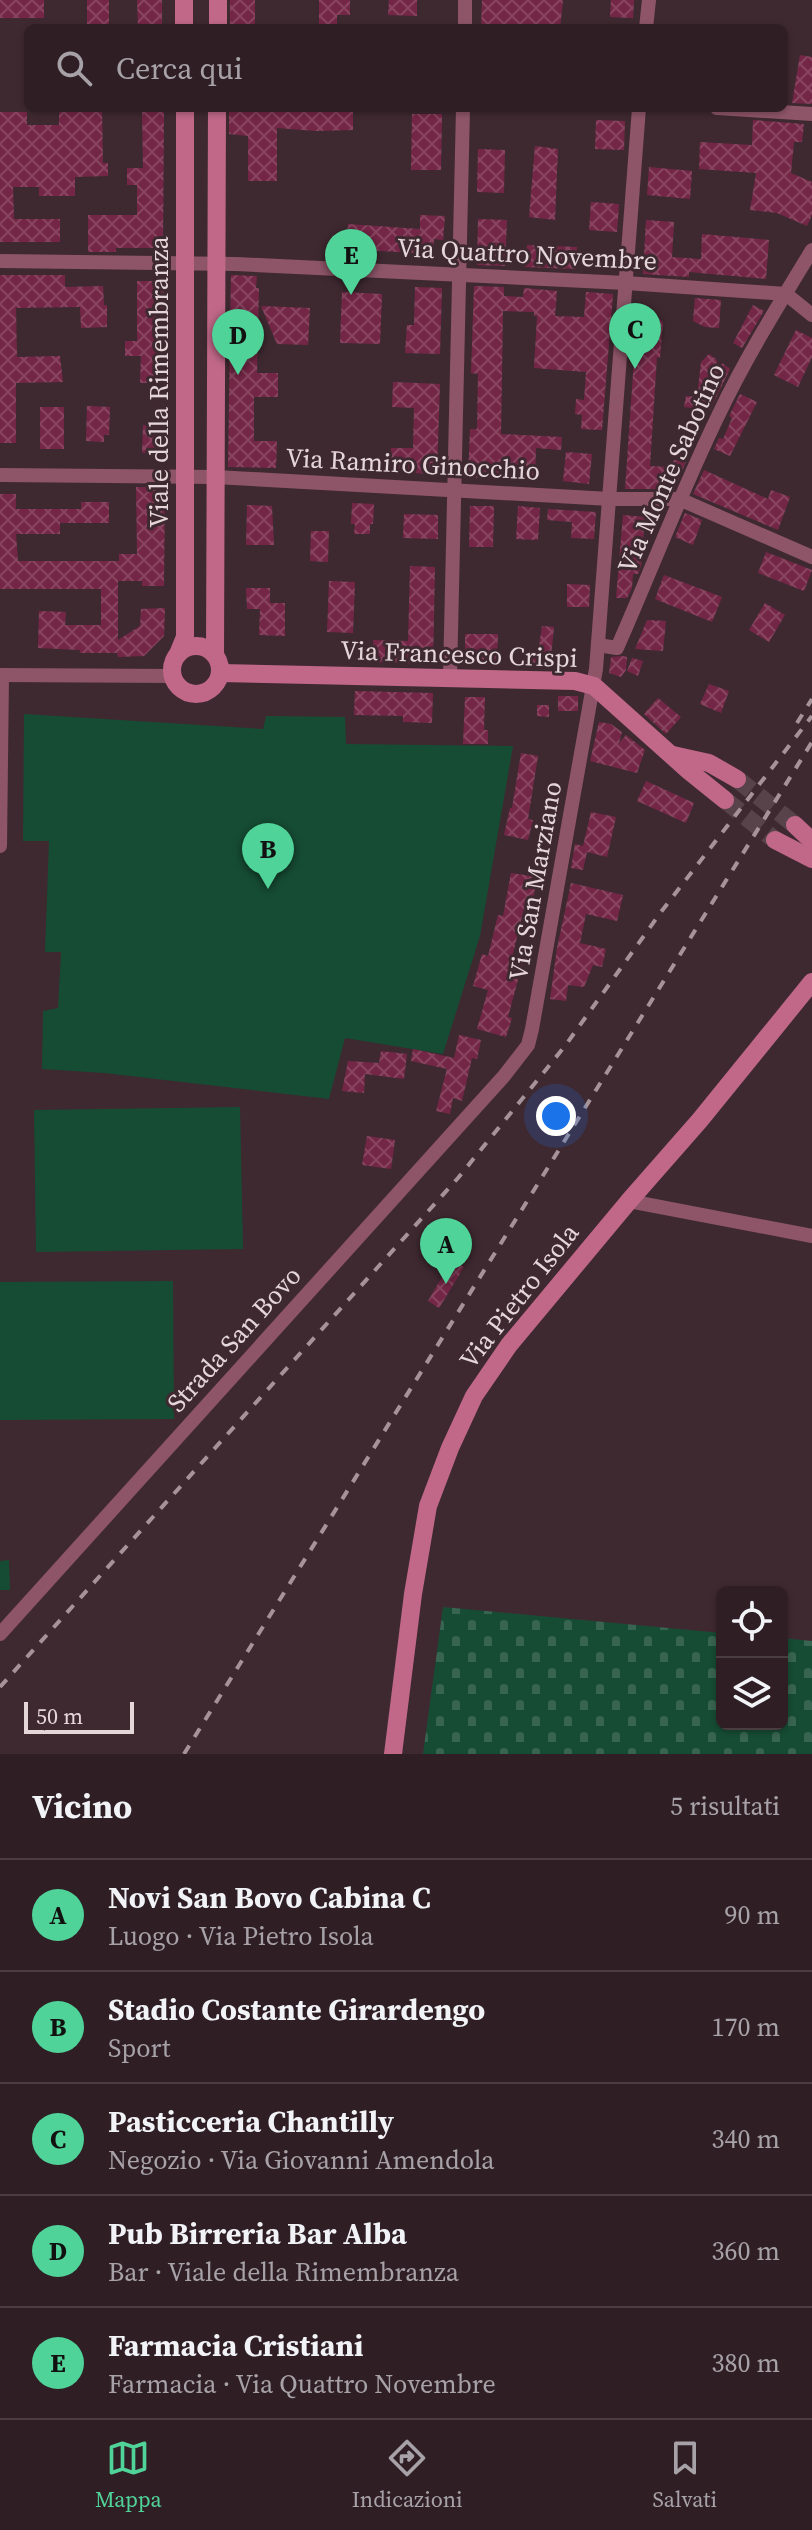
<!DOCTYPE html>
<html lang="it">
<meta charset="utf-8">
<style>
body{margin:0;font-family:"Source Serif 4",serif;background:#37272d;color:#f1f3f6}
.controls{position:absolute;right:24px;bottom:24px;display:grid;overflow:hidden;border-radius:12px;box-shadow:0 2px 6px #0004}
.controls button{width:72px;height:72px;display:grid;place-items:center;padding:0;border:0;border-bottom:2px solid #4a3d42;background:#2f1f25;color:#f1f3f6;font:40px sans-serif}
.scale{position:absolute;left:24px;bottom:20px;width:110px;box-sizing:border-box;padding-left:8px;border:4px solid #e5d6da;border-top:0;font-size:22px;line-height:28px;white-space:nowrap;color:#e5d6da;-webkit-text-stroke:6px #3f2931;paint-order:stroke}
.you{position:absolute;left:556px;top:1116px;width:28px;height:28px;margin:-20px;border:6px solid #fff;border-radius:50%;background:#1a73e8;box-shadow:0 0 0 12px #1a73e833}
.badge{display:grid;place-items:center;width:52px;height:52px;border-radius:50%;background:#50d398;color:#111;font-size:26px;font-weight:700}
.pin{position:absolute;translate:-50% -66px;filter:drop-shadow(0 2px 4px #0008)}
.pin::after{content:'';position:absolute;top:42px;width:28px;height:24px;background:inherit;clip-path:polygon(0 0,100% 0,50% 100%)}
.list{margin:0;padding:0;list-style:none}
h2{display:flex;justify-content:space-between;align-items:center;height:104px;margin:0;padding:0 32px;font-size:34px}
h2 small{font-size:26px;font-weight:400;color:#a7a2a7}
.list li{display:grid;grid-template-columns:52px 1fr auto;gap:24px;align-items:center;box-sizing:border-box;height:112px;padding:0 32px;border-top:2px solid #4a3d42}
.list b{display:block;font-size:30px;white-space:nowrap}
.list p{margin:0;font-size:26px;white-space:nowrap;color:#a7a2a7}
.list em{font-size:26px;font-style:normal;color:#a7a2a7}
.icon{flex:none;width:44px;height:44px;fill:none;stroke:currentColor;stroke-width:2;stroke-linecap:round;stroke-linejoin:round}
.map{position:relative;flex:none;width:812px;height:1754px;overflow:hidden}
.search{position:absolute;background:#2f1f25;box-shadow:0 2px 6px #0004;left:24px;right:24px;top:24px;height:88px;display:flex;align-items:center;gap:20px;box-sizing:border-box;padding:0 28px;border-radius:12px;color:#a7a2a7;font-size:30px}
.sheet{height:664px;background:#2f1f25}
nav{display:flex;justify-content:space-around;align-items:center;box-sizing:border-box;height:112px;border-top:2px solid #4a3d42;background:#2f1f25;font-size:22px;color:#a7a2a7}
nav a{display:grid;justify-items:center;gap:4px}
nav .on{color:#50d398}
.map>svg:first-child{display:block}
</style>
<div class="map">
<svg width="812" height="1754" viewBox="0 0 812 1754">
<defs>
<pattern id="cemetery-stones" width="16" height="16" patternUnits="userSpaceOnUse" patternTransform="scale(2)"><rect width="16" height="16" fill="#164c34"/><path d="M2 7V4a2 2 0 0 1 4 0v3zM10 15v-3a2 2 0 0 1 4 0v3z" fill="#386551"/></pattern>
<pattern id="building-cross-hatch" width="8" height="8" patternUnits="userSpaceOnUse" patternTransform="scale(2)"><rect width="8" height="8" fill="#742646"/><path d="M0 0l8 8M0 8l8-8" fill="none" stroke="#884560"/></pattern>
</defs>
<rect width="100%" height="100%" fill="#3f2931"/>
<!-- grass -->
<g fill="#164c34">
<path d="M24 714 263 729 266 716 345 717 346 744 513 746 480 936 443 1054 345 1038 329 1099 104 1073 42 1069 43 1011 58 1008 61 952H45L49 841H23Z"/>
<path d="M240 1107 243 1249 36 1252 34 1110Z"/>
<path d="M173 1281 174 1419 0 1420V1282Z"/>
<path d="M9 1560 10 1590H0V1561Z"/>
</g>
<!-- cemetery -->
<path fill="url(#cemetery-stones)" d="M443 1607 722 1633V1724H782V1638L812 1641V1754H423Z"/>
<!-- building -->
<g fill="url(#building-cross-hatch)">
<rect x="0" y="0" width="44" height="18"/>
<rect x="87" y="0" width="22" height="28"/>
<path d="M137 0H162V28H138Z"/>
<rect x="230" y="0" width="25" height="27"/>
<path d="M319 0H350V15H337V28H319Z"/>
<path d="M389 0H417V16L388 15Z"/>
<path d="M482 0H563L560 28H481Z"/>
<path d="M611 0H634L633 18 610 17Z"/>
<path d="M800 55 812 57V104L792 103Z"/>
<path d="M89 108H102L103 163H108V176L75 177V196H39V187H13L14 219H60V242H0V112H27V125H59V109Z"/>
<path d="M229 108H353V130L316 131 277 128V181H248V136L229 134Z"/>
<path d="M164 110 163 248H116V252H88V215H137V185H127V168H143L142 111Z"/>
<path d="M412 114H442L441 170H411Z"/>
<path d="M596 120 625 121 624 150 595 149Z"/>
<path d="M753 120 804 124 802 142H794L791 173 812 182V215L807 226 777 213 750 210 756 173 699 169 700 142 752 145Z"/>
<path d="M535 146 558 149 555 220 529 217Z"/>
<path d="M478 149 505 150 504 193 477 192Z"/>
<path d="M649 167 692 171 690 199 647 195Z"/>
<path d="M591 202 619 204 617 232 589 230Z"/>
<path d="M420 215 445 216 443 240 434 239 433 254 346 249 348 224 420 229Z"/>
<path d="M478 219 507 220 505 266 477 265Z"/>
<path d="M646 220 674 222 672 257 701 259 702 234 769 240 766 279 689 272V277L643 274Z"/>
<path d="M527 245 577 247 576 269 525 267Z"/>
<path d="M0 275H65V287L103 286 104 305H107V327L81 328 80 307 16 308 17 357 60 356 63 382 16 383V443H0Z"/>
<path d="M231 275 257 276 256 288H259L257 373H278V397H254V441H277L276 468 228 467Z"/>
<path d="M137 281H164V383H140L141 356H125V341H137Z"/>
<path d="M474 286 504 287V296L523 297 524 288 557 291 555 316 584 317 586 292 613 294 602 430 581 429 582 415 575 414 576 399 584 400 586 372 534 368 537 316H534V312L503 311 501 434 562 437 561 450 536 448 535 481 468 477 470 429H477L478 374 471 373Z"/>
<path d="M415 287 442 288 440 354 405 353 407 325H414Z"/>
<path d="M342 292 382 294 380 344 340 343Z"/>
<path d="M695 298 721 300 719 328 705 327 693 321Z"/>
<path d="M753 305 764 311 742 348 733 343Z"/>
<path d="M261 306 310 308 308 345 277 344Z"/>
<path d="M637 316 658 318 663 322 660 358 657 357 650 466 670 467 674 460 686 462 674 489H625Z"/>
<path d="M796 330 812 338V357L798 387 774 375Z"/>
<path d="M709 354 717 360V372L722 363 730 369 710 410 684 407 686 396 697 397 701 362Z"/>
<path d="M393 382 440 384 437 474 390 472 391 448H413L414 408 392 407Z"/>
<path d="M740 394 757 402 730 456 714 449 719 438 723 439 732 418 729 416Z"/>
<path d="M87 406 110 407 109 435H104V442L86 441Z"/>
<rect x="40" y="407" width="24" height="42"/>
<path d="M143 425 163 426V453H142Z"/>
<path d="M566 452 592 454 589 484 563 481Z"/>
<path d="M704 470 768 499 771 490 790 497 778 530 693 494Z"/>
<path d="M136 487H165L164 586H142V581H118V640L140 626 141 609 165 608 164 636 144 656 118 657 117 653H80V650L38 648 39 611 66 612 65 625H101V589H0V494H16V509H81V502H109V523H60V534H16L18 561H119V554H137Z"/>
<path d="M352 503 374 504 373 524H370V534H354L355 524H351Z"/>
<path d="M247 505 272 506 274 545H246Z"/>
<path d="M470 506H494L493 547H469Z"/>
<path d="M518 506 540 508 538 540 516 539Z"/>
<path d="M548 509 596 512 594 539 571 538 572 522 547 520Z"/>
<path d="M685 513 702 520 693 545 675 537Z"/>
<path d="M404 514 438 515V539L403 538Z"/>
<path d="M623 515 645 517 641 566 638 574H633L632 588 627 598H616Z"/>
<path d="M311 531H329L328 562 310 561Z"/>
<path d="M766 552 812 570 804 591 758 573Z"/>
<path d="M410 566 435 567 433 664 373 662V640L408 641Z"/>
<path d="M664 575 722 597 712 622 655 599Z"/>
<path d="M329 581 355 582 353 633 327 632Z"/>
<path d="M567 584 590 585 589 607H567Z"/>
<path d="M246 588H270V603H285V636L259 635 260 609H247Z"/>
<path d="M765 603 785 615 769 642 749 630Z"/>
<path d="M647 620 666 621 663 651 635 649Z"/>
<path d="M542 626 554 627 550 666 527 665V652H538Z"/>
<path d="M465 634H498L497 662H465Z"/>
<path d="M623 656 627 657 626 670 621 677 609 673 611 657Z"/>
<path d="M632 658 643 661 638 676 627 671Z"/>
<path d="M709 684 729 691 721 713 700 704Z"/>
<path d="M355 691 433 693 432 723 403 722V716L354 715Z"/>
<rect x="558" y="696" width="20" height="15"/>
<path d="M465 697H485L484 730H488V744H463Z"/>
<path d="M658 698 681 717 666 734 644 714Z"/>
<path d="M537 705H549V717L537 716Z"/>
<path d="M599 722 611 724 622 732 619 743 626 735 645 750 637 773 590 761Z"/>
<path d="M521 753 538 756 528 819 533 820 528 840 504 835 510 808H512Z"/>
<path d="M646 781 694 803 686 823 637 801Z"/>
<path d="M591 812 616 817 607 857 587 852 583 870 571 868 575 844 583 846Z"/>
<path d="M511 873 537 877 533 901 526 900 511 962 522 965 508 1017 512 1018 506 1037 477 1029 488 990 473 986 482 954 488 956 498 915 503 916Z"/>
<path d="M571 883 623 895 617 921 586 914 580 943 606 949 602 967 593 965 584 987 568 985 566 1001 550 999 557 948Z"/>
<path d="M459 1035 481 1040 477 1059 472 1058 462 1101 453 1098 450 1114 436 1111 447 1069 411 1061 413 1049 454 1058Z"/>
<path d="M381 1051 407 1054 404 1079 365 1074 364 1093 342 1091 348 1061 379 1063Z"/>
<path d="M367 1136 395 1140 391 1169 362 1165Z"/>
<path d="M452 1260 464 1267 439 1308 428 1301Z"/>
</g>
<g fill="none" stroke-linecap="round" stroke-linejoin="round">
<!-- secondary-tunnel -->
<g stroke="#58434a" stroke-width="18" stroke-dasharray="18 9" stroke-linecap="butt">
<path d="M737 779 795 825"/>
<path d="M725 800 775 840"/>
</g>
<!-- street -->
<g stroke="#8e5569" stroke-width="14">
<path d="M465 28V0"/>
<path d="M646 28 649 0"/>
<path d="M717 108 812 114"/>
<path d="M0 261 236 264 626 283 786 294 812 315"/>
<path d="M0 475 216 477 610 499H679L812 557"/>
<path d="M598 645 617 648C651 571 681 492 718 416 745 359 779 304 812 250"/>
<path d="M0 675 173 676"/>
<path d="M450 676 463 108"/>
<path d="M0 846 2 675"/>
<path d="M629 1201 812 1236"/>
<path d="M0 1634 504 1076 528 1045 532 1029 596 669 639 108"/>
</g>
<!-- secondary -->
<g stroke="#c16888" stroke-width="18">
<path d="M184 0V28"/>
<path d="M218 28V0"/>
<circle cx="196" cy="670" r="24"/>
<path d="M178 654 185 637V108"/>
<path d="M215 655 217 108"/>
<path d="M220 673 575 681 594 686 689 771 725 800"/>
<path d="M673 755 709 763 737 779"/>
<path d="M795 825 812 841"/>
<path d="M775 840 812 859"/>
<path d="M393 1754 413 1594 428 1506 450 1448 474 1396 509 1345 629 1201 700 1120 812 982"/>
</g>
<!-- rail -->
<g stroke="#a59399" stroke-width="4" stroke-dasharray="10 10" stroke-linecap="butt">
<path d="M797 723 812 699"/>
<path d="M0 1687 458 1178 565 1046 661 912 812 716"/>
<path d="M184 1754 812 742"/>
</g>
</g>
<g text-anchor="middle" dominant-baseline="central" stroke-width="6" stroke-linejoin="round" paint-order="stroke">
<!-- street labels -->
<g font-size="26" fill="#e5d6da" stroke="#3f2931">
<text transform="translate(527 254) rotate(3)">Via Quattro Novembre</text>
<text transform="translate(159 382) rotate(-90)">Viale della Rimembranza</text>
<text transform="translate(413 464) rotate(3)">Via Ramiro Ginocchio</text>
<text transform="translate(671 468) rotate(-66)">Via Monte Sabotino</text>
<text transform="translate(459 654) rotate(2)">Via Francesco Crispi</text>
<text transform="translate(535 881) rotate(-80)">Via San Marziano</text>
<text transform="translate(519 1296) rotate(-52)">Via Pietro Isola</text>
<text transform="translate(234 1339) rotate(-48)">Strada San Bovo</text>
</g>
</g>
</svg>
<div class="controls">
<button><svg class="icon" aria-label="locate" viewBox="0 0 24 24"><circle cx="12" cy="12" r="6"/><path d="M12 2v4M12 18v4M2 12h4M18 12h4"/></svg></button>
<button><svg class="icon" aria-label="layers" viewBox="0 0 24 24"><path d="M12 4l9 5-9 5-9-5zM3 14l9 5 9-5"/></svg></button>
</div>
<div class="scale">50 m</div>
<div class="you"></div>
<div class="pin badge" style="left:446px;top:1284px">A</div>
<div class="pin badge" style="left:268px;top:889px">B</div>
<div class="pin badge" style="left:635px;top:369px">C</div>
<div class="pin badge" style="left:238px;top:375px">D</div>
<div class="pin badge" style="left:351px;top:295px">E</div>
<div class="search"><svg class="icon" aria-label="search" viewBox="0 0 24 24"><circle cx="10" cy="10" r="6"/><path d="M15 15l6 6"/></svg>Cerca qui</div>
</div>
<section class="sheet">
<h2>Vicino<small>5 risultati</small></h2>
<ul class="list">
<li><span class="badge">A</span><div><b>Novi San Bovo Cabina C</b><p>Luogo · Via Pietro Isola</p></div><em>90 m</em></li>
<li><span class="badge">B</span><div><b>Stadio Costante Girardengo</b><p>Sport</p></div><em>170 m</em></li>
<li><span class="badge">C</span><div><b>Pasticceria Chantilly</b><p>Negozio · Via Giovanni Amendola</p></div><em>340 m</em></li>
<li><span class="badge">D</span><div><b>Pub Birreria Bar Alba</b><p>Bar · Viale della Rimembranza</p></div><em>360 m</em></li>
<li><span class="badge">E</span><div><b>Farmacia Cristiani</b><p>Farmacia · Via Quattro Novembre</p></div><em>380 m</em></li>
</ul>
</section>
<nav>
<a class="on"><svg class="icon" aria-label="map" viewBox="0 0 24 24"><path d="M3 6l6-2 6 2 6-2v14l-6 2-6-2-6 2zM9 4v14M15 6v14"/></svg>Mappa</a>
<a><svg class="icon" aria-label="directions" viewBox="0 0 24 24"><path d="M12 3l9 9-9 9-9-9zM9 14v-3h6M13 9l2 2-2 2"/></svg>Indicazioni</a>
<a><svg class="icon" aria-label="saved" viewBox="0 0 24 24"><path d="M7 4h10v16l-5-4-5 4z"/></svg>Salvati</a>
</nav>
